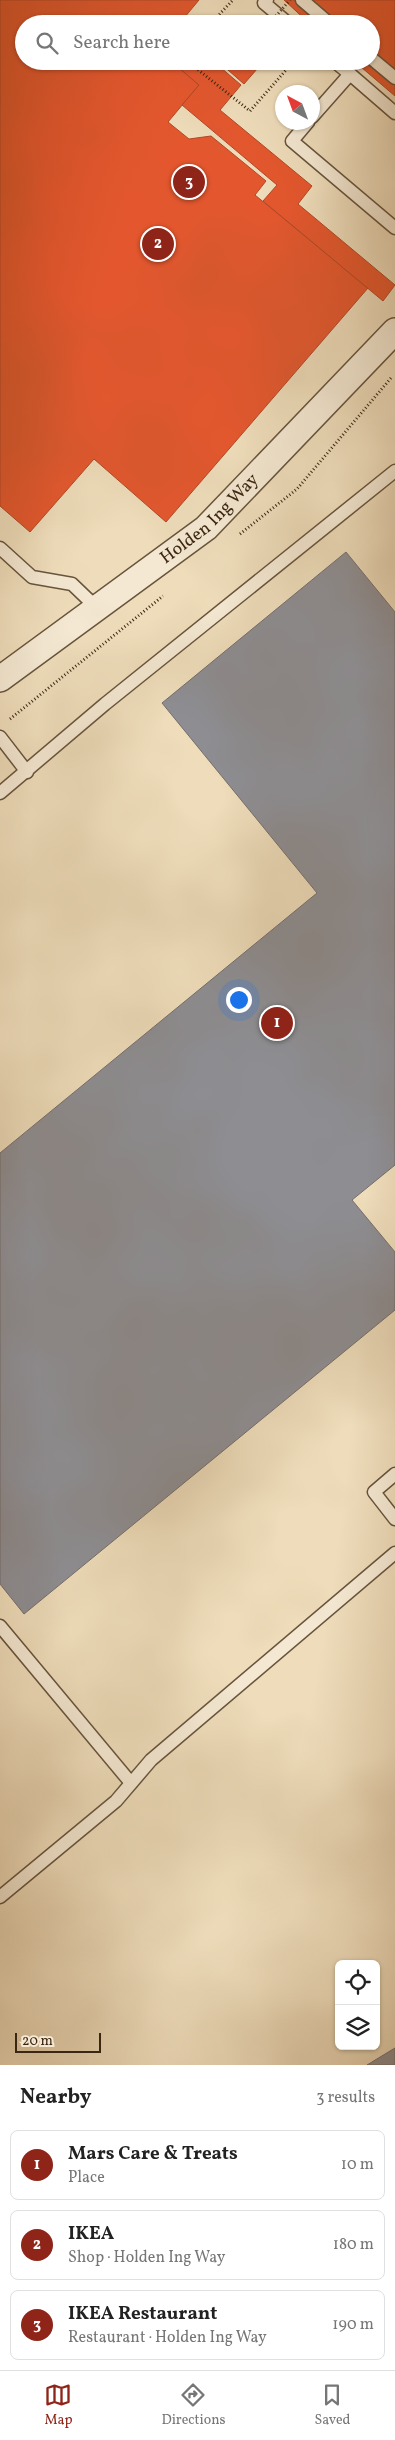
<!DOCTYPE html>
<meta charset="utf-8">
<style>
body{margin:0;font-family:Vollkorn,serif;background:#f6f6f6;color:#222}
.controls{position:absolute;right:15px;bottom:15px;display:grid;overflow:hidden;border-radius:8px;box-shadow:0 1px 4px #0004}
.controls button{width:45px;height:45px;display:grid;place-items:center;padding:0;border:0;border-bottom:1px solid #e0e0e0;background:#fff;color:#222;font:25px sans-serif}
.compass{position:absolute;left:275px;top:85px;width:45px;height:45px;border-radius:50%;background:#fff;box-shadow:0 1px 4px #0004;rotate:319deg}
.scale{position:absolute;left:15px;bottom:12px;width:86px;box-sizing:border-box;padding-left:5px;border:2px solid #3b2612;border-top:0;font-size:14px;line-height:18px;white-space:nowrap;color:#3b2612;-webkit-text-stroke:4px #f4e8d2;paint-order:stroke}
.you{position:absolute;left:238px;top:999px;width:18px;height:18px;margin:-12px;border:4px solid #fff;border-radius:50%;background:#1a73e8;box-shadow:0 0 0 8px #1a73e833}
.badge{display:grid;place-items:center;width:32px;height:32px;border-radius:50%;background:#8f2418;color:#fff;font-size:16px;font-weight:700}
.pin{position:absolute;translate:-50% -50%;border:2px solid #fff;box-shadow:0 1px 5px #0006}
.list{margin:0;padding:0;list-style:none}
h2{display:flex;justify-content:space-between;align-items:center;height:65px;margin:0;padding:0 20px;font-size:21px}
h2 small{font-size:16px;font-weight:400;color:#767676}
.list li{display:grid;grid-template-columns:32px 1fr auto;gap:15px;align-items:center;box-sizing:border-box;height:70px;margin:0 10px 10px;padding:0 10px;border:1px solid #e0e0e0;border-radius:8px}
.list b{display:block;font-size:19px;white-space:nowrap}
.list p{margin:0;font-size:16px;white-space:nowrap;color:#767676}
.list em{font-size:16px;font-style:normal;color:#767676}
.icon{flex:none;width:28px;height:28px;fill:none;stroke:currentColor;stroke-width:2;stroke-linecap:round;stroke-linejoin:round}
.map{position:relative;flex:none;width:395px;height:2065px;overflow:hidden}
.search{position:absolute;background:#fff;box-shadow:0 1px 4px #0004;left:15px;right:15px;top:15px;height:55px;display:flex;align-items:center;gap:12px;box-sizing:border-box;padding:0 18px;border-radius:28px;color:#767676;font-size:19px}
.sheet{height:305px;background:#fff}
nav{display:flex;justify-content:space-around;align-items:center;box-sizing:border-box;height:70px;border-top:1px solid #e0e0e0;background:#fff;font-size:14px;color:#767676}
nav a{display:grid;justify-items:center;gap:2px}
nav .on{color:#8f2418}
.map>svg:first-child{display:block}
</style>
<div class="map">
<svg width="395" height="2065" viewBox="0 0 395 2065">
<rect width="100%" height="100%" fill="#eedcba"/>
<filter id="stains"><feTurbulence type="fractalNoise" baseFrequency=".004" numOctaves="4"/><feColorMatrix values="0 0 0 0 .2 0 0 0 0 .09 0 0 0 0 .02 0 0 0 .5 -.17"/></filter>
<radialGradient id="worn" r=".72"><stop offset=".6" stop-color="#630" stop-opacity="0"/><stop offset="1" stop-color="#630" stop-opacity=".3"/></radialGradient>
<!-- shops -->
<g fill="#e4572e" stroke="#b14826">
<path d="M0 0H199L179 24H24V61H171L199 85 168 122 189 139 211 136 266 181 255 195 368 288 166 522 94 459 30 532 0 506Z"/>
<path d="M284 0H395V96L354 61H371V24H310Z"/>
<path d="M171 61H213L241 85 220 110 312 186 298 204 395 285 383 301 263 201 277 185 182 105 199 85Z"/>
<path d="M222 61H264L244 84 220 63Z"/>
</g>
<!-- industry -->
<g fill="#8d8d92" stroke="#746e6c">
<path d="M346 552 395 612V1165L352 1200 395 1252V1310L24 1614 0 1584V1153L317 893 162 703Z"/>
<path d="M395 2048V2065H367Z"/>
</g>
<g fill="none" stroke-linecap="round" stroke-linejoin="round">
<defs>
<g id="lane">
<path d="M267 0 264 3 289 24"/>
<path d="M302 0 330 24"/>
<path d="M371 58 395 78"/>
<path d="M334 61 350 74"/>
<path d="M312 117 350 74 395 113"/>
<path d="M308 122 292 141 395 228"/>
<path d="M0 548 32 577 72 584 97 608"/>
<path d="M0 737 27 772"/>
<path d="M0 793 105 704 395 471"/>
<path d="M395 1474 374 1492 395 1519"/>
<path d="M0 1626 131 1783"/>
<path d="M0 1897 116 1801 151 1760 395 1553"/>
</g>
<g id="street">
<path id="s1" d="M0 679 206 528 395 331"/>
</g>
</defs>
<!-- lane casing -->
<use href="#lane" stroke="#68543c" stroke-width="15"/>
<!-- street casing -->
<use href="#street" stroke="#68543c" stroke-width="28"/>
<!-- path -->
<g stroke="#3b2612" stroke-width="3" stroke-dasharray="1 2.5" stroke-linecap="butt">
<path d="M212 22 233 0"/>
<path d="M187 61 250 111 294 61"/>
<path d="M236 61 235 63 238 67"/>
<path d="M175 64 177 61"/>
<path d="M240 534 297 489 391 378"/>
<path d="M10 719 163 596"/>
</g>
<!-- lane -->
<use href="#lane" stroke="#f4e8d2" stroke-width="12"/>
<!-- street -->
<use href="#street" stroke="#f4e8d2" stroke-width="25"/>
<!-- path-bridge -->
<path stroke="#3b2612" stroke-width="3" stroke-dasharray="1 2.5" stroke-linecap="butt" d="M269 24 290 0"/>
</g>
<g text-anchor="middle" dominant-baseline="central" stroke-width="5" stroke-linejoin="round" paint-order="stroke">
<!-- street labels -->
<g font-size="18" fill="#3b2612" stroke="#f4e8d2">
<text stroke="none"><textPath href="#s1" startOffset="264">Holden Ing Way</textPath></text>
</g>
</g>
<rect width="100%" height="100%" filter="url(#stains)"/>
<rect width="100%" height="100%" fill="url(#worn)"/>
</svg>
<div class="controls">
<button><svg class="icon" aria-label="locate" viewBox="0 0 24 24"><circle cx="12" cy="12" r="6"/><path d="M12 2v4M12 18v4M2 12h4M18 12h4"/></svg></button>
<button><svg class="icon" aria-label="layers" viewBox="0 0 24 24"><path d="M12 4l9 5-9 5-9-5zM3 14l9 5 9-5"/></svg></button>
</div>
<svg class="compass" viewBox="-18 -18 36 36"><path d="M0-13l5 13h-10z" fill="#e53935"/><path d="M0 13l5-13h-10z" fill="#767676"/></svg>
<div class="scale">20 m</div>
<div class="you"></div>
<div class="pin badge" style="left:277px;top:1023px">1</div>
<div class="pin badge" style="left:158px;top:244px">2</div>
<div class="pin badge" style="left:189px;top:182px">3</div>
<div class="search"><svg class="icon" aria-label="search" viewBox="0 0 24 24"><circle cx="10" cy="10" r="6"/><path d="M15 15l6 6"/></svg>Search here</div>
</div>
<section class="sheet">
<h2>Nearby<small>3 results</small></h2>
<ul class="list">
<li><span class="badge">1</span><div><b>Mars Care &amp; Treats</b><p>Place</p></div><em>10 m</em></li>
<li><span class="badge">2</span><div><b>IKEA</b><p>Shop · Holden Ing Way</p></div><em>180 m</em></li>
<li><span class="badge">3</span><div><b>IKEA Restaurant</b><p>Restaurant · Holden Ing Way</p></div><em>190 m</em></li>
</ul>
</section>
<nav>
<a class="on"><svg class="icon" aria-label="map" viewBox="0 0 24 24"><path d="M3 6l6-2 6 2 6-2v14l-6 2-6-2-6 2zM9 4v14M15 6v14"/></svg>Map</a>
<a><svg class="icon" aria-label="directions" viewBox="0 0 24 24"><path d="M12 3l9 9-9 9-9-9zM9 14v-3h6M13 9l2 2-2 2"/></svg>Directions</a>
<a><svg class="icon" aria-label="saved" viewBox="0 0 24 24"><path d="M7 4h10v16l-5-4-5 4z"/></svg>Saved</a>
</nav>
